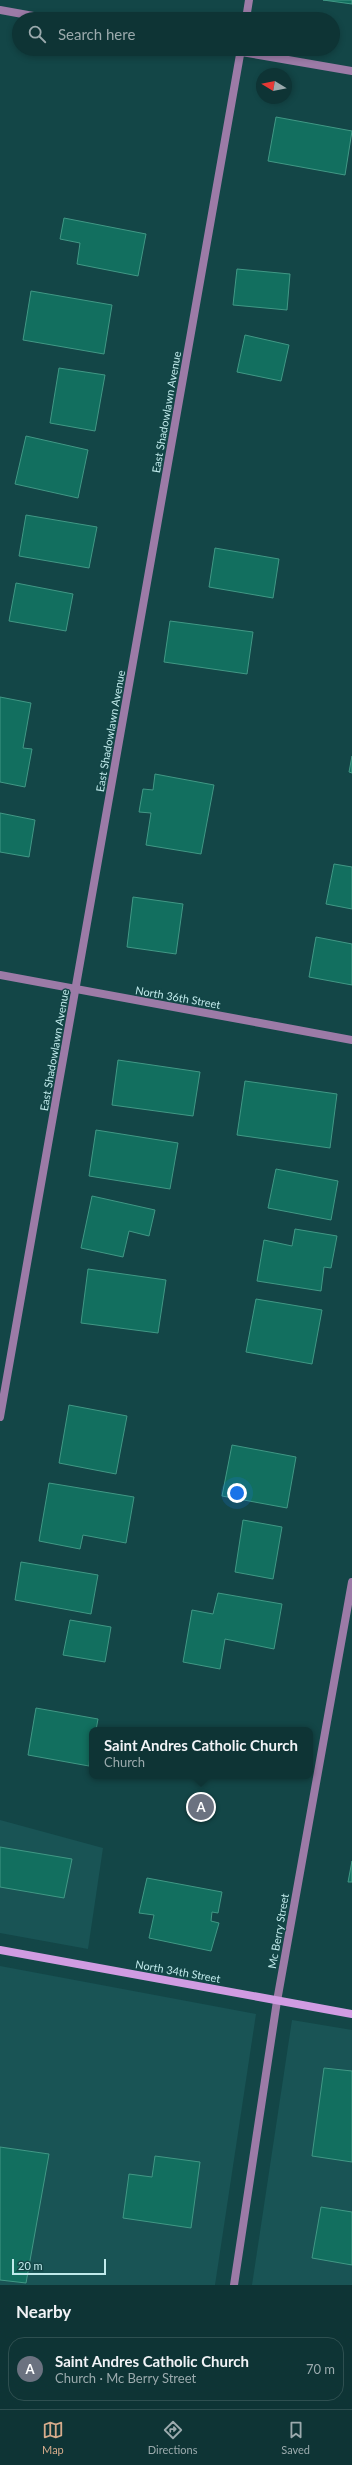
<!DOCTYPE html>
<meta charset="utf-8">
<style>
body{margin:0;font-family:Lato,sans-serif;background:#173c3d;color:#f1f3f6}
.compass{position:absolute;left:256px;top:68px;width:36px;height:36px;border-radius:50%;background:#0e3435;box-shadow:0 2px 6px #0003;rotate:280deg}
.scale{position:absolute;left:12px;bottom:10px;width:94px;box-sizing:border-box;padding-left:4px;border:2px solid #c0eaeb;border-top:0;font-size:11px;line-height:14px;white-space:nowrap;color:#c0eaeb;-webkit-text-stroke:3px #134647;paint-order:stroke}
.you{position:absolute;left:237px;top:1493px;width:14px;height:14px;margin:-10px;border:3px solid #fff;border-radius:50%;background:#1a73e8;box-shadow:0 0 0 6px #1a73e833}
.badge{display:grid;place-items:center;width:26px;height:26px;border-radius:50%;background:#d6ab8b;color:#fff;font-size:13px;font-weight:700}
.pin{position:absolute;translate:-50% -50%;border:2px solid #fff;box-shadow:0 1px 4px #0006}
.popup{position:absolute;left:89px;top:1727px;width:224px;height:52px;box-sizing:border-box;display:grid;place-content:center;border-radius:8px;background:#0e3435;filter:drop-shadow(0 1px 3px #0005);font-size:13px;white-space:nowrap;color:#9baaad}
.popup b{font-size:15px;color:#f1f3f6}
.popup::after{content:'';position:absolute;left:50%;top:100%;margin-left:-8px;border:8px solid transparent;border-top-color:#0e3435}
.list{margin:0;padding:0;list-style:none}
h2{display:flex;justify-content:space-between;align-items:center;height:52px;margin:0;padding:0 16px;font-size:17px}
h2 small{font-size:13px;font-weight:400;color:#9baaad}
.list li{display:grid;grid-template-columns:26px 1fr auto;gap:12px;align-items:center;box-sizing:border-box;height:64px;margin:0 8px 8px;padding:0 8px;border:1px solid #2e4f50;border-radius:16px}
.list b{display:block;font-size:15px;white-space:nowrap}
.list p{margin:0;font-size:13px;white-space:nowrap;color:#9baaad}
.list em{font-size:13px;font-style:normal;color:#9baaad}
.icon{flex:none;width:22px;height:22px;fill:none;stroke:currentColor;stroke-width:2;stroke-linecap:round;stroke-linejoin:round}
.map{position:relative;flex:none;width:352px;height:2285px;overflow:hidden}
.search{position:absolute;background:#0e3435;box-shadow:0 2px 6px #0003;left:12px;right:12px;top:12px;height:44px;display:flex;align-items:center;gap:10px;box-sizing:border-box;padding:0 14px;border-radius:22px;color:#9baaad;font-size:15px}
.sheet{height:124px;background:#0e3435}
nav{display:flex;justify-content:space-around;align-items:center;box-sizing:border-box;height:56px;border-top:1px solid #2e4f50;background:#0e3435;font-size:11px;color:#9baaad}
nav a{display:grid;justify-items:center;gap:2px}
nav .on{color:#d6ab8b}
.map>svg:first-child{display:block}
</style>
<div class="map">
<svg width="352" height="2285" viewBox="0 0 352 2285">
<rect width="100%" height="100%" fill="#134647"/>
<!-- built -->
<g fill="#195455">
<path d="M0 1820 103 1848 88 1949 0 1933Z"/>
<path d="M0 1966 256 2014 215 2285H0Z"/>
<path d="M292 2020 352 2030V2285H252Z"/>
</g>
<!-- building -->
<g fill="#126f5f" stroke="#419885">
<path d="M323 0H352V4Z"/>
<path d="M276 117 352 131 345 175 268 161Z"/>
<path d="M64 218 146 234 138 276 77 264 80 243 60 239Z"/>
<path d="M237 269 290 274 287 310 233 305Z"/>
<path d="M31 291 112 305 104 354 23 340Z"/>
<path d="M245 335 289 345 281 381 237 372Z"/>
<path d="M59 368 105 375 95 431 50 423Z"/>
<path d="M26 436 88 450 78 498 15 484Z"/>
<path d="M26 515 97 527 89 568 19 556Z"/>
<path d="M215 548 279 559 273 598 209 587Z"/>
<path d="M16 583 73 594 66 631 9 621Z"/>
<path d="M170 621 253 632 247 674 164 662Z"/>
<path d="M0 697 31 703 23 748 32 749 25 787 0 782Z"/>
<path d="M352 756V773L349 772Z"/>
<path d="M155 774 214 785 201 854 146 845 151 813 139 812 143 789 153 790Z"/>
<path d="M0 813 35 820 29 857 0 852Z"/>
<path d="M334 864 352 867V909L326 904Z"/>
<path d="M133 897 183 904 176 954 127 947Z"/>
<path d="M316 937 352 944V985L309 977Z"/>
<path d="M118 1060 200 1072 193 1116 112 1105Z"/>
<path d="M245 1081 337 1094 330 1148 237 1135Z"/>
<path d="M96 1130 178 1143 170 1189 89 1176Z"/>
<path d="M276 1169 338 1181 331 1220 268 1208Z"/>
<path d="M92 1196 155 1210 149 1236 129 1231 123 1257 81 1248Z"/>
<path d="M295 1229 337 1236 331 1268 324 1267 321 1291 257 1281 264 1240 292 1246Z"/>
<path d="M88 1269 166 1280 158 1333 81 1323Z"/>
<path d="M256 1299 322 1310 312 1364 246 1352Z"/>
<path d="M69 1405 127 1416 116 1474 59 1463Z"/>
<path d="M232 1445 296 1457 287 1508 222 1496Z"/>
<path d="M49 1483 134 1497 126 1543 83 1535 80 1549 39 1541Z"/>
<path d="M243 1520 282 1527 273 1579 235 1572Z"/>
<path d="M21 1562 98 1575 91 1614 15 1600Z"/>
<path d="M218 1593 282 1604 274 1649 225 1639 220 1669 183 1662 192 1610 213 1614Z"/>
<path d="M70 1620 111 1627 105 1662 63 1655Z"/>
<path d="M36 1708 98 1719 96 1730H92L89 1766 28 1755Z"/>
<path d="M0 1847 72 1859 64 1898 0 1887Z"/>
<path d="M352 1861V1882H348Z"/>
<path d="M147 1878 222 1892 218 1913 212 1912 211 1921 219 1923 211 1951 149 1938 154 1915 139 1913Z"/>
<path d="M324 2068 352 2071V2162L312 2156Z"/>
<path d="M0 2147 49 2154 26 2283 0 2280Z"/>
<path d="M155 2156 200 2162 191 2228 123 2218 129 2174 152 2177Z"/>
<path d="M321 2207 352 2212V2265L312 2258Z"/>
</g>
<g fill="none" stroke-linecap="round" stroke-linejoin="round">
<!-- street -->
<g stroke="#9c7ba7" stroke-width="8">
<path d="M0 10 50 19"/>
<path d="M246 19 249 0"/>
<path d="M224 49 352 71"/>
<path d="M0 975 352 1040"/>
<path d="M0 1417 241 49"/>
<path d="M234 2285 277 2001 352 1582"/>
</g>
<!-- secondary -->
<path stroke="#d09ce2" stroke-width="8" d="M0 1950 352 2014"/>
</g>
<g text-anchor="middle" dominant-baseline="central" stroke-width="3" stroke-linejoin="round" paint-order="stroke">
<!-- street labels -->
<g font-size="11" fill="#c0eaeb" stroke="#134647">
<text transform="translate(166 412) rotate(-80)">East Shadowlawn Avenue</text>
<text transform="translate(110 731) rotate(-80)">East Shadowlawn Avenue</text>
<text transform="translate(178 997) rotate(10)">North 36th Street</text>
<text transform="translate(54 1050) rotate(-80)">East Shadowlawn Avenue</text>
<text transform="translate(278 1931) rotate(-80)">Mc Berry Street</text>
<text transform="translate(178 1971) rotate(10)">North 34th Street</text>
</g>
</g>
</svg>
<svg class="compass" viewBox="-18 -18 36 36"><path d="M0-13l5 13h-10z" fill="#e53935"/><path d="M0 13l5-13h-10z" fill="#9baaad"/></svg>
<div class="scale">20 m</div>
<div class="you"></div>
<div class="pin badge" style="left:201px;top:1807px;background:#6b7280">A</div>
<div class="popup"><b>Saint Andres Catholic Church</b>Church</div>
<div class="search"><svg class="icon" aria-label="search" viewBox="0 0 24 24"><circle cx="10" cy="10" r="6"/><path d="M15 15l6 6"/></svg>Search here</div>
</div>
<section class="sheet">
<h2>Nearby<small></small></h2>
<ul class="list">
<li><span class="badge" style="background:#6b7280">A</span><div><b>Saint Andres Catholic Church</b><p>Church · Mc Berry Street</p></div><em>70 m</em></li>
</ul>
</section>
<nav>
<a class="on"><svg class="icon" aria-label="map" viewBox="0 0 24 24"><path d="M3 6l6-2 6 2 6-2v14l-6 2-6-2-6 2zM9 4v14M15 6v14"/></svg>Map</a>
<a><svg class="icon" aria-label="directions" viewBox="0 0 24 24"><path d="M12 3l9 9-9 9-9-9zM9 14v-3h6M13 9l2 2-2 2"/></svg>Directions</a>
<a><svg class="icon" aria-label="saved" viewBox="0 0 24 24"><path d="M7 4h10v16l-5-4-5 4z"/></svg>Saved</a>
</nav>
